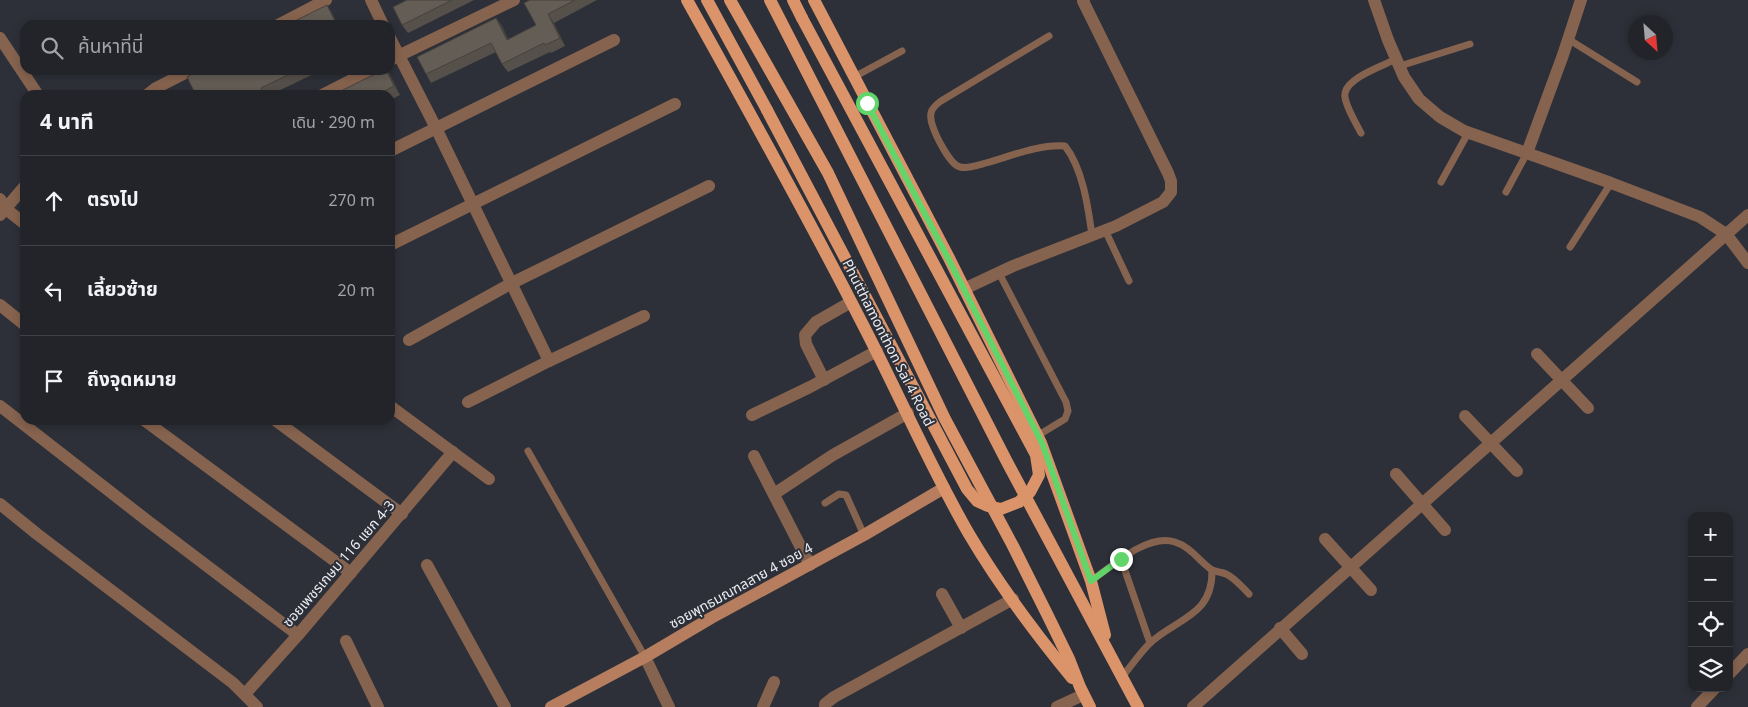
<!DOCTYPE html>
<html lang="th">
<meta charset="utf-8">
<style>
body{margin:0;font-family:Georgia,"Noto Sans Thai",serif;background:#2a2c32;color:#f1f3f6}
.controls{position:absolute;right:15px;bottom:15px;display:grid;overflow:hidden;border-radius:10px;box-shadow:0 2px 8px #0003}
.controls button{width:45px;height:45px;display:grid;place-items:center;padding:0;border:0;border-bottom:1px solid #3f4147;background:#22242a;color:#f1f3f6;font:25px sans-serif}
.compass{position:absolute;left:1628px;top:15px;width:45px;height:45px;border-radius:50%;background:#22242a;box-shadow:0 2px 8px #0003;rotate:154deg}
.stop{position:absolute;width:15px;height:15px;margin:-11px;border:4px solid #61d56a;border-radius:50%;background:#fff}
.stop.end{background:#61d56a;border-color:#fff;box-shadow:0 1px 5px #0008}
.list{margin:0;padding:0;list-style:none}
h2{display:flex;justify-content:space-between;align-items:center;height:65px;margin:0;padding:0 20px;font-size:21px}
h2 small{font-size:16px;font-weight:400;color:#a2a4a8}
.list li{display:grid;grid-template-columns:32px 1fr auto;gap:15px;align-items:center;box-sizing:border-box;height:90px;padding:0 20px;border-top:1px solid #3f4147}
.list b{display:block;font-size:19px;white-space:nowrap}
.list em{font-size:16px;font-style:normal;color:#a2a4a8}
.icon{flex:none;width:28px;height:28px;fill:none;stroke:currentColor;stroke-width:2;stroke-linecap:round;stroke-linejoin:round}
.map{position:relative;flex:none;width:1748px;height:707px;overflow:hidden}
.search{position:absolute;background:#22242a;box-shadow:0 2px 8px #0003;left:20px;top:20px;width:375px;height:55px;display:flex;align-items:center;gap:12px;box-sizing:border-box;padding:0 18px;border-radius:15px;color:#a2a4a8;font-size:19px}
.panel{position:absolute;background:#22242a;box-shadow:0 2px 8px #0003;left:20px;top:90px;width:375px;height:335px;border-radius:15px}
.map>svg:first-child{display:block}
</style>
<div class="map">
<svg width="1748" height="707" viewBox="0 0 1748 707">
<rect width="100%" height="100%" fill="#2d3038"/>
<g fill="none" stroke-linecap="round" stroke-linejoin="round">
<!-- lane -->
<g stroke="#86634f" stroke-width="7">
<path d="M1049 36 941 101C931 108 928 114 933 127 936 136 950 165 960 167 968 169 979 165 986 163 1011 156 1039 144 1065 146 1083 169 1088 207 1092 235"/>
<path d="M1568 39 1637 82"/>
<path d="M1400 66 1470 44"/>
<path d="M854 77 902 51"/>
<path d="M1361 133C1357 125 1343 102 1345 93 1348 77 1383 66 1396 59"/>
<path d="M1441 182 1468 133"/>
<path d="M1506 192 1527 153"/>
<path d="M1105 230 1129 281"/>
<path d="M1570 247 1611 183"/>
<path d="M999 273 1066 402 1068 411 1065 419 1037 436"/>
<path d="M528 451 645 657"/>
<path d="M825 503 839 494 846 495 864 535"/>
<path d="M1121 559 1150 643"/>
<path d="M1091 581C1112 566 1148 533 1175 542 1191 547 1199 561 1212 570 1216 572 1222 572 1226 574 1235 578 1242 587 1249 594"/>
<path d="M1122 677C1131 666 1140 653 1150 643 1177 618 1213 616 1212 570"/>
</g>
<!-- street -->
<g stroke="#86634f" stroke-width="12">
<path d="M371 0 383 25"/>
<path d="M1374 0 1388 40 1404 77 1419 99 1440 117 1464 131 1611 183 1700 217 1726 234 1748 263"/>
<path d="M278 25 326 0"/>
<path d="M0 38 38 95"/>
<path d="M390 38 436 128 549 361"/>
<path d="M390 60 514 0"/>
<path d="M147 95 156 88 191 70"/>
<path d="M322 95 371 70"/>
<path d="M390 151 614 40"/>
<path d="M1527 153 1563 55 1581 0"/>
<path d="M0 199 6 209 25 224"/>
<path d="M0 215 25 186"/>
<path d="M390 245 675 104"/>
<path d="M964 289 1013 266 1116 226 1163 202 1171 192V181L1168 173 1083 1 1084 0"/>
<path d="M0 305 25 325"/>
<path d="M409 340 512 283 709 186"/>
<path d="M1537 354 1588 408"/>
<path d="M824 380 806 344 805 335 816 322 851 302"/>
<path d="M468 402 549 361 644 316"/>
<path d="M0 406 149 522 298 635"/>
<path d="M390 406 489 479"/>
<path d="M752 415 810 387 877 351"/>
<path d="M1465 416 1517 471"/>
<path d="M144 420 351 573"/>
<path d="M275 420 402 514"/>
<path d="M754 456 810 565"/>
<path d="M1396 474 1445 530"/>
<path d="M774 494 833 455 908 413"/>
<path d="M0 504 37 534 233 683 257 707"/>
<path d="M1325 539 1371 590"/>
<path d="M427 565 505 707"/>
<path d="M942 594 961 628"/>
<path d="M1280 628 1302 654"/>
<path d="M346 641 378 707"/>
<path d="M645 657 669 707"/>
<path d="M1729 674 1748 654"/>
<path d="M245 694 298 635 453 452"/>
<path d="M763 707 774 682"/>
<path d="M825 707V704L834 697 1013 599"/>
<path d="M1057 707 1083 695"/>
<path d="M1193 707 1748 215"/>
<path d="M1697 707 1715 688"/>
</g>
<!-- secondary -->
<path stroke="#b67e5f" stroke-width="12" d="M551 707 645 657 711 618 864 535 944 488"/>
<!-- primary -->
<g stroke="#db936a" stroke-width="12">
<path d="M687 0C746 106 806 213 861 321 898 392 929 465 969 534 999 585 1035 633 1072 678"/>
<path d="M707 0 767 110"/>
<path d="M730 0 828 173 945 419 1013 546 1047 614 1069 659 1080 687 1090 707"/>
<path d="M770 0 1006 460 1138 707"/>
<path d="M793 0 802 18"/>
<path d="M814 0 949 258 1041 443 1091 581 1105 635"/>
</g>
<!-- primary-bridge -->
<path stroke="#db936a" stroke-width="12" d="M767 110 967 489 977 501 988 506 1001 509 1019 502 1030 492 1039 475 1036 455 802 18"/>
</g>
<!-- wall -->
<g fill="#555049">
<path d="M407 0H474L408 33 402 25Z"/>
<path d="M530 0H597L554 23 565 46 551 53 550 52 508 72 502 64 496 52 431 83 426 74 496 18 502 26 508 39 536 25Z"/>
<path d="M200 70H322L270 95H196L187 77Z"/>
<path d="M387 70 391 77 400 95 390 100V95H333Z"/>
</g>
<!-- shaded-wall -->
<g fill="#45413c">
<path d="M327 5 332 13 338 25H337Z"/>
<path d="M548 14 554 23 565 46 560 38Z"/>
<path d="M496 18 502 26 512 48 507 40Z"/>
<path d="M386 70 391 77 400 95 394 86Z"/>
</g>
<!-- building -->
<g fill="#635d55" stroke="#45413c">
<path d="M407 0H452L402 25 393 7Z"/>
<path d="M530 0H575L548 14 560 38 545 45 544 43 502 64 491 43 426 74 417 57 496 18 507 40 536 25 524 3Z"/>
<path d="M327 5 337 25H287Z"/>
<path d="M357 21 359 25H349Z"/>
<path d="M200 70H298L261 88 262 90 252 95H200L199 93 196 95 187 77Z"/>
<path d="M383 70H386L394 86 377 95H333Z"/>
</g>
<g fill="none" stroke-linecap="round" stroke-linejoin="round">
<!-- route -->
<path stroke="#61d56a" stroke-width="6" d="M867 103 948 258 1042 443 1091 581 1121 559"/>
</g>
<g text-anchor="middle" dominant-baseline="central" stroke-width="4" stroke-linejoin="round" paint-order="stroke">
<!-- street labels -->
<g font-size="14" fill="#eaedf2" stroke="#2d3038">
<text transform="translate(888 343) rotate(63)">Phutthamonthon Sai 4 Road</text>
<text transform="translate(339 564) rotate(-49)">ซอยเพชรเกษม 116 แยก 4-3</text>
<text transform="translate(741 586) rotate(-29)">ซอยพุทธมณฑลสาย 4 ซอย 4</text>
</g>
</g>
</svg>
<div class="controls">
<button>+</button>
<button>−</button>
<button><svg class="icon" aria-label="locate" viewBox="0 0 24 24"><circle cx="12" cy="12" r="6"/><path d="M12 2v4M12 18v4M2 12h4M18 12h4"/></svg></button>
<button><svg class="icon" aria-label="layers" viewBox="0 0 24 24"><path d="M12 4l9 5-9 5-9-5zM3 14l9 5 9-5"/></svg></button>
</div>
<svg class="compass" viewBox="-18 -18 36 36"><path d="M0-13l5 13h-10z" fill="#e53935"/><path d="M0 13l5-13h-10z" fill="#a2a4a8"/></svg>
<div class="stop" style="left:867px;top:103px"></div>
<div class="stop end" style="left:1121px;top:559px"></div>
<div class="search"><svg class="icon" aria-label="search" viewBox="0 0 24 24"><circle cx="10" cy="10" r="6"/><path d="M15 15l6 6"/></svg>ค้นหาที่นี่</div>
<section class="panel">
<h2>4 นาที<small>เดิน · 290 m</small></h2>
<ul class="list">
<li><svg class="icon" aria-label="ahead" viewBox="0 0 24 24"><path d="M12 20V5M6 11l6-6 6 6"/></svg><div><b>ตรงไป</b></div><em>270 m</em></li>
<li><svg class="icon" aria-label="left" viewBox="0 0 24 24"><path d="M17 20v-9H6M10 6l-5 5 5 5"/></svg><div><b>เลี้ยวซ้าย</b></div><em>20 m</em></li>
<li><svg class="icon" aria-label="arrive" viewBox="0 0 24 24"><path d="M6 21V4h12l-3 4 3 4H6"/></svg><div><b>ถึงจุดหมาย</b></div></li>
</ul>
</section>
</div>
